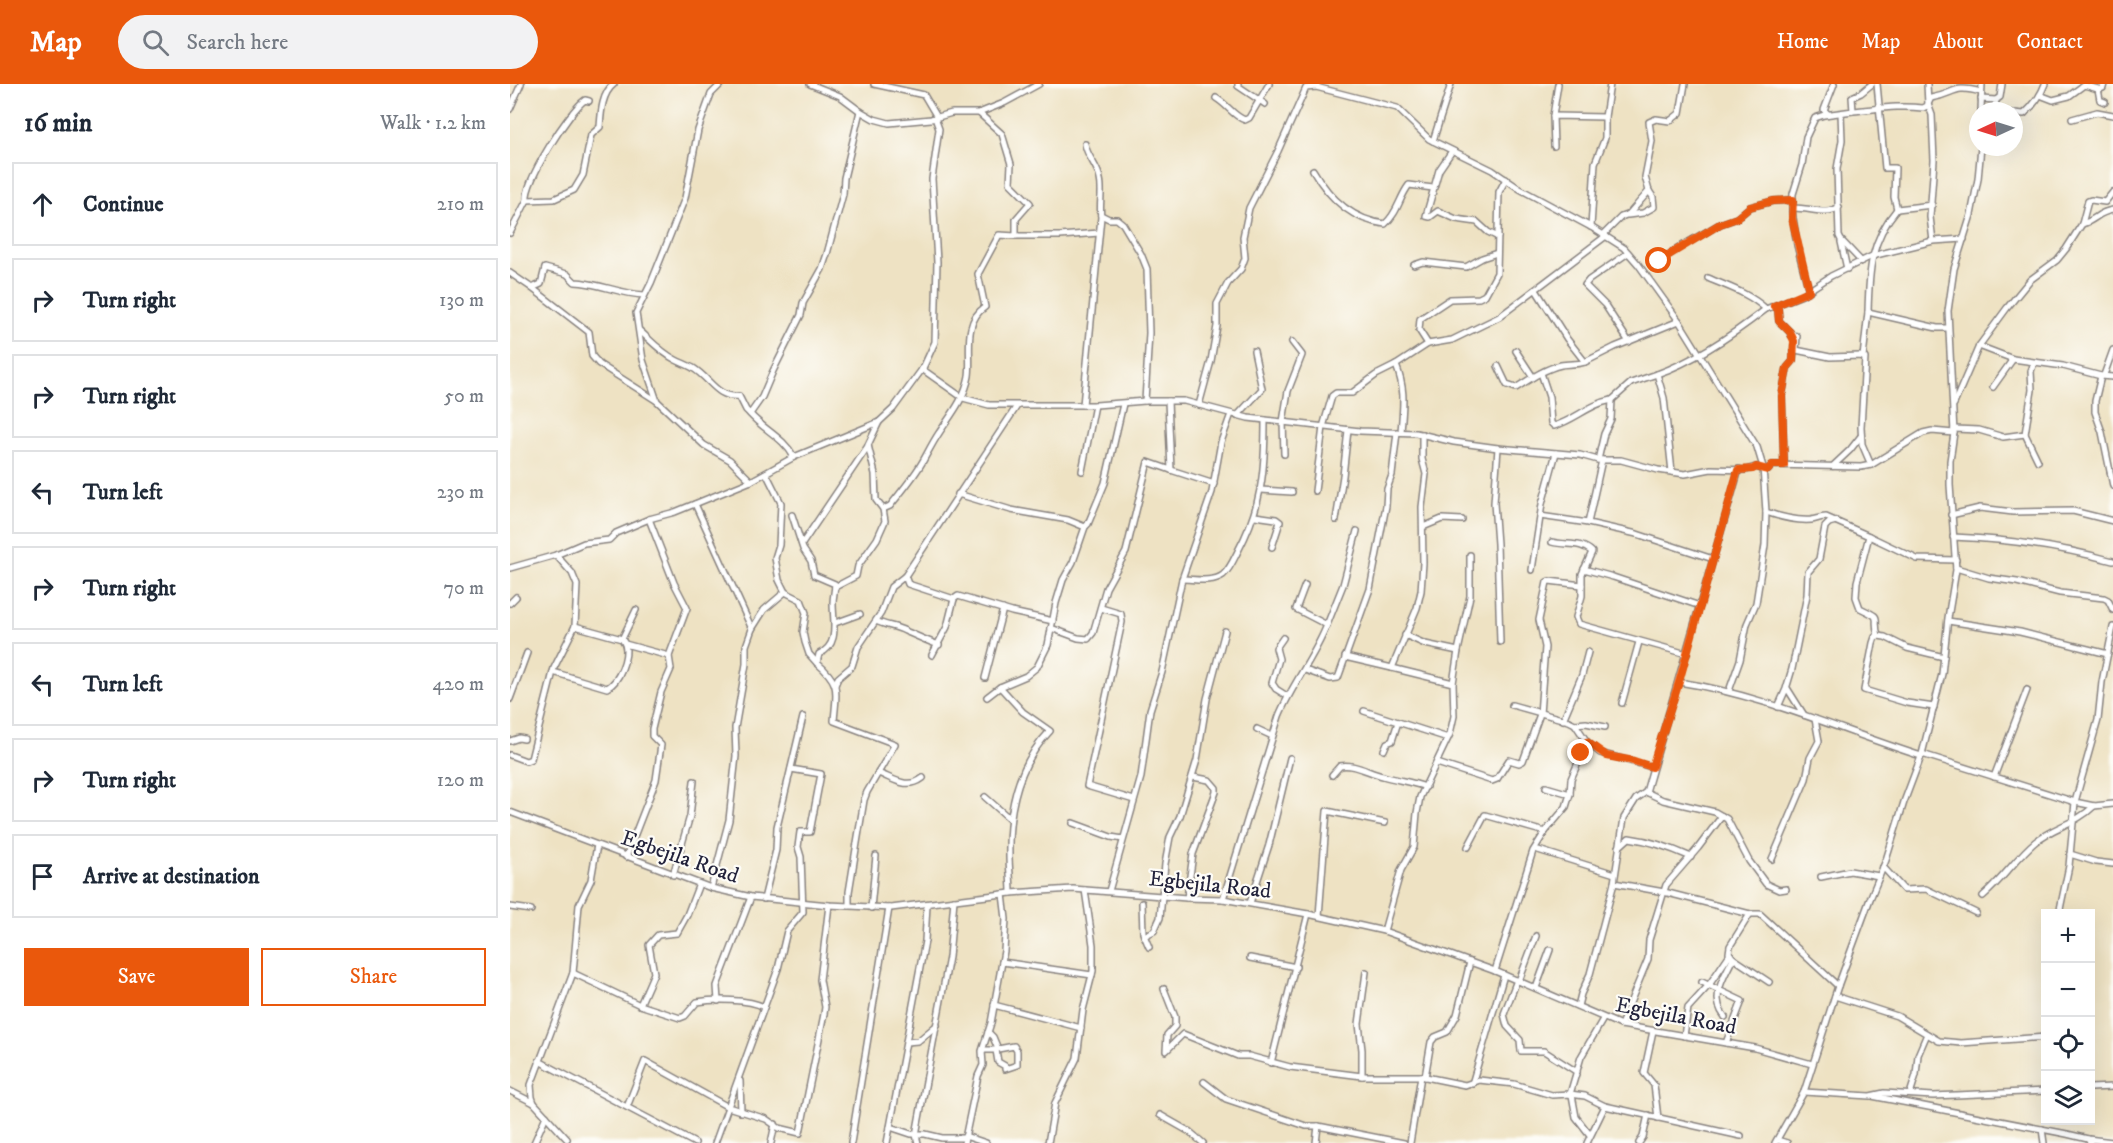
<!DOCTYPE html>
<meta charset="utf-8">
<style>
body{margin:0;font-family:"IM FELL DW Pica",serif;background:#f2f2f3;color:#1f2937}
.controls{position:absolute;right:18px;bottom:18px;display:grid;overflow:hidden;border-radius:0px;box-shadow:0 6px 24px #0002}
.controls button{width:54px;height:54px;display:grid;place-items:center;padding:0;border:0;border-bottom:2px solid #e0e1e3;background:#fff;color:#1f2937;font:30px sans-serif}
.compass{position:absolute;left:1459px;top:18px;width:54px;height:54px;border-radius:50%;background:#fff;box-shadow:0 6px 24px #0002;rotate:266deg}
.stop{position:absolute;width:18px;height:18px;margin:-14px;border:4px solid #ea580c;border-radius:50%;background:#fff}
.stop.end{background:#ea580c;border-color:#fff;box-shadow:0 2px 6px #0008}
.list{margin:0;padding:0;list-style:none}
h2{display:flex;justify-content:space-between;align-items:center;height:78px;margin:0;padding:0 24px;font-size:26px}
h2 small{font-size:20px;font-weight:400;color:#747a83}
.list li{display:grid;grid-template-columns:39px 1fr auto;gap:18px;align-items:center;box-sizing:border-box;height:84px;margin:0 12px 12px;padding:0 12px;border:2px solid #e0e1e3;border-radius:0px}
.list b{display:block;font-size:22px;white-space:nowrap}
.list em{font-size:20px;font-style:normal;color:#747a83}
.actions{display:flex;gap:12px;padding:18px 24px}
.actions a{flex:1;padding:14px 0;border:2px solid #ea580c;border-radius:0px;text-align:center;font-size:21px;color:#ea580c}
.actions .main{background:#ea580c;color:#fff}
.icon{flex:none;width:33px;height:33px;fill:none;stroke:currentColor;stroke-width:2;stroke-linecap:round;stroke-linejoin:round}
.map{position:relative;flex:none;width:1603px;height:1059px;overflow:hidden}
header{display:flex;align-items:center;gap:36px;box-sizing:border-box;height:84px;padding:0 30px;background:#ea580c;color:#fff}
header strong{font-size:28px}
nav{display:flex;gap:33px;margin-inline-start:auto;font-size:21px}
.search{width:420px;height:54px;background:#f2f2f3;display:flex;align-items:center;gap:15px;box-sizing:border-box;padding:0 21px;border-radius:33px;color:#747a83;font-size:22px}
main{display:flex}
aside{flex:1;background:#fff}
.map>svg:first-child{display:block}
</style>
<header>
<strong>Map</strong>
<div class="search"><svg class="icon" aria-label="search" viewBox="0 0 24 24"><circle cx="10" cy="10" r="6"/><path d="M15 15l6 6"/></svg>Search here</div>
<nav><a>Home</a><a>Map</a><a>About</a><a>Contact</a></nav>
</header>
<main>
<aside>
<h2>16 min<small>Walk · 1.2 km</small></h2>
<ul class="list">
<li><svg class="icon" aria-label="ahead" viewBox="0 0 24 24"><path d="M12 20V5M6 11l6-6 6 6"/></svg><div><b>Continue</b></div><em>210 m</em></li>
<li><svg class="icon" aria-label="right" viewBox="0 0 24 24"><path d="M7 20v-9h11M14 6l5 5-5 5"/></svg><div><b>Turn right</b></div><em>130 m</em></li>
<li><svg class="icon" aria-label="right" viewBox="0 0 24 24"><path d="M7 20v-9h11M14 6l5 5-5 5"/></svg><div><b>Turn right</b></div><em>50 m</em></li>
<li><svg class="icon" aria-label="left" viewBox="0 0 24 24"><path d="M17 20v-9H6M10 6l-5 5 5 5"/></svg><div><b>Turn left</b></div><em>230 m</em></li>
<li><svg class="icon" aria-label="right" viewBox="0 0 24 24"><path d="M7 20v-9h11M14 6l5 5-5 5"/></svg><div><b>Turn right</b></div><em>70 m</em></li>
<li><svg class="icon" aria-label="left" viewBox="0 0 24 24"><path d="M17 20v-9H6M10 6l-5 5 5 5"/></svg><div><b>Turn left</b></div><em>420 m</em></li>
<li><svg class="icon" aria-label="right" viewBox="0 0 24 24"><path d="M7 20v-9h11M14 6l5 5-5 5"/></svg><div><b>Turn right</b></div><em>120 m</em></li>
<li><svg class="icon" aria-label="arrive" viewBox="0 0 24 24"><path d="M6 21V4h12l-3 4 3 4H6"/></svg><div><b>Arrive at destination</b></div></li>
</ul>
<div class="actions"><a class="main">Save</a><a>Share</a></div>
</aside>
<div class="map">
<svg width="1603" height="1059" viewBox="0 0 1603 1059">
<rect width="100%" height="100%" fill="#fdfcf7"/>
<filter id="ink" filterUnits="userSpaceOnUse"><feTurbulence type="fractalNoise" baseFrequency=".0167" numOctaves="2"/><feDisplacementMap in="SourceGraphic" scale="12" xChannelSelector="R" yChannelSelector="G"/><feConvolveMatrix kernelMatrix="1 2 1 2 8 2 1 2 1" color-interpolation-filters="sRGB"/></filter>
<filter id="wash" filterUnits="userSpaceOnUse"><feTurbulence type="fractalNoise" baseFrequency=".008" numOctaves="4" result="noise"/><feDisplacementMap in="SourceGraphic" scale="24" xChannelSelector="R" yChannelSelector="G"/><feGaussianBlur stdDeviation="1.35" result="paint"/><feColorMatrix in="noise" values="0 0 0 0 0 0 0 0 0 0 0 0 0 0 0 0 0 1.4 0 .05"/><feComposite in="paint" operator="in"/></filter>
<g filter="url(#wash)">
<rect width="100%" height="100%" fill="#eee2c3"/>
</g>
<g filter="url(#ink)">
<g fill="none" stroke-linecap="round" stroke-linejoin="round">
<defs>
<g id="minor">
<path d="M211 0 201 10 188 46 175 114 141 199 126 229 133 276 147 317 194 361 220 376 241 397"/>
<path d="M300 0 330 12 350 27 364 35 379 39 421 35 442 29H469L494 19 529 0"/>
<path d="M364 0 414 11 427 33"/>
<path d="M728 0V2L755 20"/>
<path d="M1367 0 1375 84H1385L1384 113 1387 125 1422 121"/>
<path d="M1417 0 1418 20 1422 31 1424 76 1420 133 1423 157"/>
<path d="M1588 6 1593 4 1594 0"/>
<path d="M1530 11 1543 16 1559 12 1574 1 1588 5 1590 16 1595 18"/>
<path d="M706 14C718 21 723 32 735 36L739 34 759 0"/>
<path d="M1471 15 1486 16 1485 24 1488 27"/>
<path d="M1486 16 1490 13 1492 0"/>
<path d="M0 25 11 0"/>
<path d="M1343 27C1368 25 1387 21 1413 24L1417 22 1421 14C1446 10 1442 0 1471 8"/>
<path d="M1471 27 1472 0"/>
<path d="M1331 29 1332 56 1327 85 1329 152 1331 156 1351 177"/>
<path d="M1504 29 1514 30C1523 22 1531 11 1535 0"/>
<path d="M1318 30 1314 26 1324 0"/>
<path d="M1043 32 1048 0"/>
<path d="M1562 35 1587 28 1603 31"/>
<path d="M923 57 941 0"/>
<path d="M1044 62 1043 32 1095 33"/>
<path d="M942 67 929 86 916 132 920 133 928 127 946 135 967 138 978 148 988 153"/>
<path d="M803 86C819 114 842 136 875 140 888 129 889 114 899 101L923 104"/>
<path d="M17 116 44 115 64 106 73 91 81 51 90 43C91 28 92 9 104 0"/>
<path d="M1282 124C1298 123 1317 132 1329 123"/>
<path d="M1387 125C1360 157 1359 187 1358 228L1427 244H1438"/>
<path d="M591 131 599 135H607L613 140 631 170 637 185 639 249 635 317"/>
<path d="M1118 131 1133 129 1144 123 1143 113 1139 107"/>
<path d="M1572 140C1587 136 1587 128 1603 126"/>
<path d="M1081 143 1085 79 1095 54V33L1100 0"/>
<path d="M0 149 17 116C14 98 59 27 75 16L79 17"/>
<path d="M1094 150 1111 133 1119 130 1139 107 1135 93 1142 57 1139 38 1146 35 1160 37 1170 29 1175 0"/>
<path d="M506 152H550L589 149"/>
<path d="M1331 158 1337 185"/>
<path d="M1118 169 1079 196 1075 201 1095 221 1119 258"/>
<path d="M904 181 913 178 956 183 972 174 987 169"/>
<path d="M1145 183 1149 177 1172 162 1210 140 1227 134 1240 123 1263 117 1283 116"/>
<path d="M0 189 22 204 31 200 35 184 57 190 65 198C89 199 110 210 134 211"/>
<path d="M1198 194C1218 203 1239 209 1256 225L1292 211 1321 192 1362 172 1423 157 1454 155"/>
<path d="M22 204 79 248 82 272 89 280 147 317"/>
<path d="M1026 206 1057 255 1075 278 1105 263 1169 237"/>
<path d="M1299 207 1287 161 1282 127 1283 110 1292 81 1296 53 1305 34 1314 31 1343 27 1342 13 1351 9 1362 0"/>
<path d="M1264 222 1268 225 1269 237 1280 248 1281 251 1287 252 1286 266 1320 273 1350 272 1355 274 1351 343 1352 360 1361 381"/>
<path d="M130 247C141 257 152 269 166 276 172 279 178 281 183 284 201 295 206 314 229 312L236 326 240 330"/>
<path d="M918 260 909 246 910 235 940 215 969 214 975 211 987 189 989 108 996 95"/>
<path d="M1469 262 1497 224 1520 196 1547 176 1556 165 1572 140 1578 117 1581 116 1595 118 1603 108"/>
<path d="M1006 267 1023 293"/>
<path d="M1353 273 1358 228"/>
<path d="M886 281C896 307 893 321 891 348"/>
<path d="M988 282 997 301 1006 304C1020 295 1034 285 1051 281 1059 279 1067 281 1075 278"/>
<path d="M412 285 453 314 479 321H586L635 317H674L738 334 850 347 906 349 944 358 988 364 1070 371 1088 376H1111L1148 386 1175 390 1201 385 1236 386 1246 383 1258 386 1262 381 1351 383 1361 381 1413 349 1422 347 1444 349"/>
<path d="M1031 289 1039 313 1041 339 1044 342C1065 336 1079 320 1102 316"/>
<path d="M1594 291 1603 266"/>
<path d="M1591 292 1585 317V328L1592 348 1603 402"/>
<path d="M1483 303 1503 275"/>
<path d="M1444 320 1469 262 1503 275 1553 282 1591 292 1603 293"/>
<path d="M573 321 591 133C589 120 593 107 590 95 588 82 577 73 575 60"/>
<path d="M689 321 701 277 707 242V220L718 199 731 185 735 174 733 153 739 124 768 67 796 4 806 3 887 24 919 55 982 86 1010 105 1081 143 1114 164 1128 180 1169 237 1247 363 1253 383 1256 428C1270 433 1286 437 1301 436 1307 435 1310 433 1316 433L1359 452 1347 498 1346 513 1350 524C1375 536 1362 530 1368 552L1365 553 1363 559 1354 606 1397 619 1424 623"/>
<path d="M727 332 752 305 744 267"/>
<path d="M1444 345 1469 346 1493 353 1515 350 1522 306 1521 287 1524 279"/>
<path d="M1515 350 1528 377"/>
<path d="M988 364 984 419 987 460 990 558"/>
<path d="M774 370 773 338 778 307 792 271 782 258"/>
<path d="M284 373C274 354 254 346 240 330L252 313 263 287 291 231 293 219 312 185 317 170 333 110 334 94 350 27"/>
<path d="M1088 376 1094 350 1101 335 1102 316 1121 299 1147 290"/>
<path d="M1274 381 1272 312 1277 284 1283 277 1284 263"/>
<path d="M1323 382 1340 366 1351 352"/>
<path d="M661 386 704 400"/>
<path d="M572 387 585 321"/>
<path d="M1162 388 1154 314 1147 290C1187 276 1224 250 1256 225"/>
<path d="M256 389 271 419 269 461 265 474 269 496 275 508 291 516 296 529 293 548 295 558 299 570 307 579"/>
<path d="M751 406 782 408"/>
<path d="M805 407 813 343 822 312 826 309H842L866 291 886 281 918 260 942 256 989 233 1096 152"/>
<path d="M448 410 501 426 558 436 575 443"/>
<path d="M185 420 242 545"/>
<path d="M373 425 380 422C391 408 404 393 413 377 418 368 423 358 429 349 441 331 455 314 459 292 462 270 452 238 475 223L468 190 489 151 506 152V135L520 119 500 99 501 80 492 50 469 29"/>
<path d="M282 431 293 465 301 477 304 491 325 500C325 506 323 512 323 519 323 538 330 561 309 570L307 579C332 600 326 608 324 637L385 660 357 708 354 716 339 808V822"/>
<path d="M1441 431 1470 424 1503 428 1563 427 1603 437"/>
<path d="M745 432 766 435 770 438 762 463"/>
<path d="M1030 432 1078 439 1127 450 1203 475"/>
<path d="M826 436 833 392 838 346"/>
<path d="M1078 439 1092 376"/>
<path d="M913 443 932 435 952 436"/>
<path d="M1359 452 1407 475 1446 476"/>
<path d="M1443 453C1497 455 1552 463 1603 477"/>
<path d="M1042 458C1056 462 1071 457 1082 468L1072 490V512L1066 533 1069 540 1177 570"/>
<path d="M292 460 358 362"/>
<path d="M0 484 46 471 74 459 99 456 106 449 139 435 165 428 241 397 284 373 369 338 383 325 413 284 425 258 427 178 422 95 429 45 425 34"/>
<path d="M1446 484 1479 494 1507 498 1550 509 1594 514 1598 516 1603 526"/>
<path d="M1074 485 1103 493 1190 522"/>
<path d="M1022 486 1032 420 1046 369"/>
<path d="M395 492 398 500 444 515"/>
<path d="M672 495C684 495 702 499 713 491 720 485 724 475 728 467 752 422 755 386 755 336"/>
<path d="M325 503 346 492 348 482 367 455 375 437 373 425 366 416 365 390 358 361 369 338"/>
<path d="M0 519 6 513"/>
<path d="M591 524 611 530 612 538 577 702 624 716"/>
<path d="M366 537C376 542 386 542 395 547 407 552 417 557 429 561"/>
<path d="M1438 537 1510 548 1598 570"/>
<path d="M325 539 350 530"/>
<path d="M817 541 833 501 847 447"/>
<path d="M65 542 112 555 115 560 159 572"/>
<path d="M541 544 568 554 578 555 583 549 596 504 616 468 638 378 661 386 658 317"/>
<path d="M895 551 915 560 948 567"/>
<path d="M1368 552 1375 553 1397 564 1434 573"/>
<path d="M773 554 766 564 769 575 762 599 766 605 777 612"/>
<path d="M112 555 126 526"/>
<path d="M422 571 437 543 444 515 448 512 502 528 543 537"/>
<path d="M835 573 882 584"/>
<path d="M795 586 820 595 828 594 860 505 876 422 877 405 882 391 887 348"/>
<path d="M43 588 97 604C109 598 119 573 115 560"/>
<path d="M475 594 493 525"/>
<path d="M1169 598C1253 611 1330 646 1411 672"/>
<path d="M943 599 948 567 960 512V471"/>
<path d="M325 601 328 594 342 582 348 563 371 529 381 503 395 492 507 322"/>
<path d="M490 603 513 628 540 647C508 680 498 727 499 772 499 784 501 797 501 809"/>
<path d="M1277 604 1294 631"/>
<path d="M1219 607 1230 576 1237 540 1246 519 1255 461 1256 428"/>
<path d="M477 613 490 603 516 592 527 583 538 561 546 519 553 496 563 478 575 443 578 440 595 399 613 320"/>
<path d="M0 615 17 569"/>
<path d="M1112 619 1129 558"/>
<path d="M1002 621 1059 637 1065 640 1077 658 1090 669 1142 683"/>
<path d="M1268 623 1276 605 1282 585 1297 511 1298 488 1309 475 1315 443 1319 439 1326 437"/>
<path d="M854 627 888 638"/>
<path d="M1053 636 1072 591 1078 568"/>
<path d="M1065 640 1076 639 1095 643"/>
<path d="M747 645 762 652"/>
<path d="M0 657 9 654 14 655"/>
<path d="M874 666 877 659 882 657 888 638 938 654"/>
<path d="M1412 670 1565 718 1584 722 1603 720"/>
<path d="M0 671 16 677 21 675 44 584 65 542 67 501 62 489 46 471"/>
<path d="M927 679 982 697 987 695 999 676 1009 679 1013 677 1030 630 1035 563 1029 536 1037 498 1039 497 1072 501"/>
<path d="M281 685 311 690 300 748H290L288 763 291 773 293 828 277 847 268 885 218 1023 256 1035 269 1044 290 1049 314 930 315 923 310 896 319 821"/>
<path d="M368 689C384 695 397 706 413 694"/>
<path d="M822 691 830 682C844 679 859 689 873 692 887 696 901 698 916 703"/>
<path d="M1484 693 1517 606"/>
<path d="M1036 703 1060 710 1061 695 1077 658"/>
<path d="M1136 708 1153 716 1205 728 1217 735 1239 777 1256 800 1269 806 1276 805"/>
<path d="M475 713 500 735"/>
<path d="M0 728 201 804 241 813 319 821 381 824 501 809 563 805 677 814 713 815 798 830 874 847 985 887 1111 941 1245 964 1302 980"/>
<path d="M563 739 601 753 613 755"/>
<path d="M958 763 975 731 1035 748 1056 723 1060 710"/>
<path d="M1109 763 1119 754C1142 757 1161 764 1181 773"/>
<path d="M1025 765 1105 790"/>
<path d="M1560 770 1586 778 1603 780"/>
<path d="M116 773 146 696 151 661 142 652V645L151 608 161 585 159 572 177 524 164 499 139 435"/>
<path d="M1262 775 1296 695 1300 674 1309 657 1305 635"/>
<path d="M1373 783 1394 806 1416 805 1466 829"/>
<path d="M163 791 180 732 184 697"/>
<path d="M1311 793 1340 787 1369 792"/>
<path d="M1104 799 1154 808 1240 830H1250L1328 902"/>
<path d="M189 800 177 831 167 849 148 851 139 861 144 889 130 921 170 934 175 932 187 918C204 915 239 915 254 923"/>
<path d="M201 804 219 736 226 672 225 644 236 580V562L242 545 254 526 275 508"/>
<path d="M599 807 631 693 640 626 652 588 672 495 702 408 711 358 721 330"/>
<path d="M1473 812C1493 795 1507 773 1525 758 1544 742 1566 740 1584 722"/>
<path d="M677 814 683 770 706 708V704L699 696 683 693"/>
<path d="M254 815 266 766 267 743 293 633"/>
<path d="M713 815 769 632C782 600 804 574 817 541L786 525 795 501"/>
<path d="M632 819 633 849 639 863"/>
<path d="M740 819 759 761 780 674"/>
<path d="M0 823 21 826"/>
<path d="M361 824 366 772"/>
<path d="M1240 830 1220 862 1219 869 1223 874 1259 898"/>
<path d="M1549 830 1559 782 1565 718 1588 636 1592 598 1603 543"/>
<path d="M809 832 817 727 875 739"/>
<path d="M874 847 891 786 904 763 907 729 910 713 940 650 944 632 943 599 882 584 907 524 911 507 913 479 912 423 916 390 912 375V350"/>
<path d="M634 852 644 847 650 834 655 780 660 753 670 732 687 676 697 615 715 547"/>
<path d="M740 874 786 883"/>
<path d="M492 878 582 891"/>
<path d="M985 887 1023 767 1035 748"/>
<path d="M63 889 130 921"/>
<path d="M1007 896 994 930 997 942 1010 956 1011 967H1034L1067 988"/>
<path d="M1009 897 1026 852"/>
<path d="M1192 898 1232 917 1216 959"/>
<path d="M1026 904 1040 866"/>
<path d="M654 905 665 933V942L657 951 656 967 673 950 728 972H739L780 983 852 992H911L955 1001 969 996 1004 1000 1042 1011 1060 1010 1075 1012 1095 1022 1231 1052"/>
<path d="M1325 912 1387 932 1429 957 1451 959 1536 953"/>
<path d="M208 917 207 902 241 813"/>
<path d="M484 921 571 944"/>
<path d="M1068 922 1071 910 1080 890 1104 799 1114 734 1126 715 1136 708 1229 385"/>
<path d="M1215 933C1199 913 1214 894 1223 874"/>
<path d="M1111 941 1138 875 1139 856 1156 801 1188 764 1212 732"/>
<path d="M1143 947 1134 989 1144 1001 1148 1034"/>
<path d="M1174 952 1178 924 1199 901 1220 870"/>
<path d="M396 958 408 957 427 941"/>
<path d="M473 966H486L488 978 495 982V985L507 981V967L504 962 488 965 483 953 478 948"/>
<path d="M29 977 185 1059"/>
<path d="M761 979 798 830"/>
<path d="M852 992V966L849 940 856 888"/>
<path d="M915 993 921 958 925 953 937 948 947 931 960 878"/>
<path d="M230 997 231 1028"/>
<path d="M694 998 716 1015 796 1042H808L894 1059"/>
<path d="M962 1000 994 891"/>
<path d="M1580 1004 1603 1003"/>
<path d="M0 1007 24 1019"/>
<path d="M1294 1008 1360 1012 1374 1009 1423 1012 1536 1007"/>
<path d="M1060 1010 1071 973 1093 935"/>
<path d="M1400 1010 1406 991 1408 971 1417 950"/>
<path d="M1062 1011 1066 1033 1080 1051"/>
<path d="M1362 1012 1557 1050 1578 1055 1580 1059"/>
<path d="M117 1023 135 977 218 1023 205 1059"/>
<path d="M650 1031 680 1048 693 1059"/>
<path d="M380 1043 401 1050H415L432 1054H455"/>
<path d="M1532 1045 1534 1059"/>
<path d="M455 1052 476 1059"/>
<path d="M57 1055 24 1019 22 1013 21 1001 63 889 69 821 81 796 87 761"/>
<path d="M1578 1055 1603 1058"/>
<path d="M1267 1056 1277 1059"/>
<path d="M24 1059 36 1032"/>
<path d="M261 1059 265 1040"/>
<path d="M341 1059 379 824"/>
<path d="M377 1059 415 857 417 821"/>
<path d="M408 1059 406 1051 439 873 444 816"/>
<path d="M454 1059 468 992 473 981 472 967 481 939 494 867 496 835 493 810"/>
<path d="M538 1059 545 1019 567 974 573 926 583 887V861L575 806"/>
<path d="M806 1059 808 1042"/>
<path d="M900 1059 911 992"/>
<path d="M1077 1059 1095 1022"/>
<path d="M1129 1059 1133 1053 1138 1031"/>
<path d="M1265 1059 1294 1008 1328 902 1360 815 1376 776 1394 718 1412 670 1432 590 1438 534 1446 486 1440 401V377L1444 349 1438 227 1444 185 1461 131 1468 95 1471 63"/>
</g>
</defs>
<!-- minor casing -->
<use href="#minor" stroke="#88827f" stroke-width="8"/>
<!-- minor -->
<use href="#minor" stroke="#fff" stroke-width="5"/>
</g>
</g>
<g fill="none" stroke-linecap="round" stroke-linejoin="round" filter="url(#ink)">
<!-- route -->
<path stroke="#ea580c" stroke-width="8" d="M1071 669 1077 658 1097 672 1124 677 1142 683 1169 598 1228 386 1243 385 1246 383 1258 386 1262 381H1274L1272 312 1277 284 1283 277 1284 257 1280 248 1269 237 1268 225 1264 222 1299 207 1282 134 1283 116 1263 117 1240 123 1227 134 1210 140 1149 177"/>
</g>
<g text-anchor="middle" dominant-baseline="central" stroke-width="4.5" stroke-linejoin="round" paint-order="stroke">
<!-- street labels -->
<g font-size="22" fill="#22223b" stroke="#fdfcf7">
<text transform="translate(170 773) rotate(19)">Egbejila Road</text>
<text transform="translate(700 801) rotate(6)">Egbejila Road</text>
<text transform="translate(1166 932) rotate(11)">Egbejila Road</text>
</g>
</g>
</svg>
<div class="controls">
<button>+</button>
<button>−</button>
<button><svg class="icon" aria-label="locate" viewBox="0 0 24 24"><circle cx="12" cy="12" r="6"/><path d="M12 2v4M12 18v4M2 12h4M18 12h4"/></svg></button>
<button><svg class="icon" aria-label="layers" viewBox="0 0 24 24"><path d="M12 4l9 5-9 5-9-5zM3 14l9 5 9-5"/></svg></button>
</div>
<svg class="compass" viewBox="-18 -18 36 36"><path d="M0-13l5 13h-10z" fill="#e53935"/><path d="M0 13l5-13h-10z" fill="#747a83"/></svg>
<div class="stop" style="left:1149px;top:177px"></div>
<div class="stop end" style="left:1071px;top:669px"></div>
</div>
</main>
